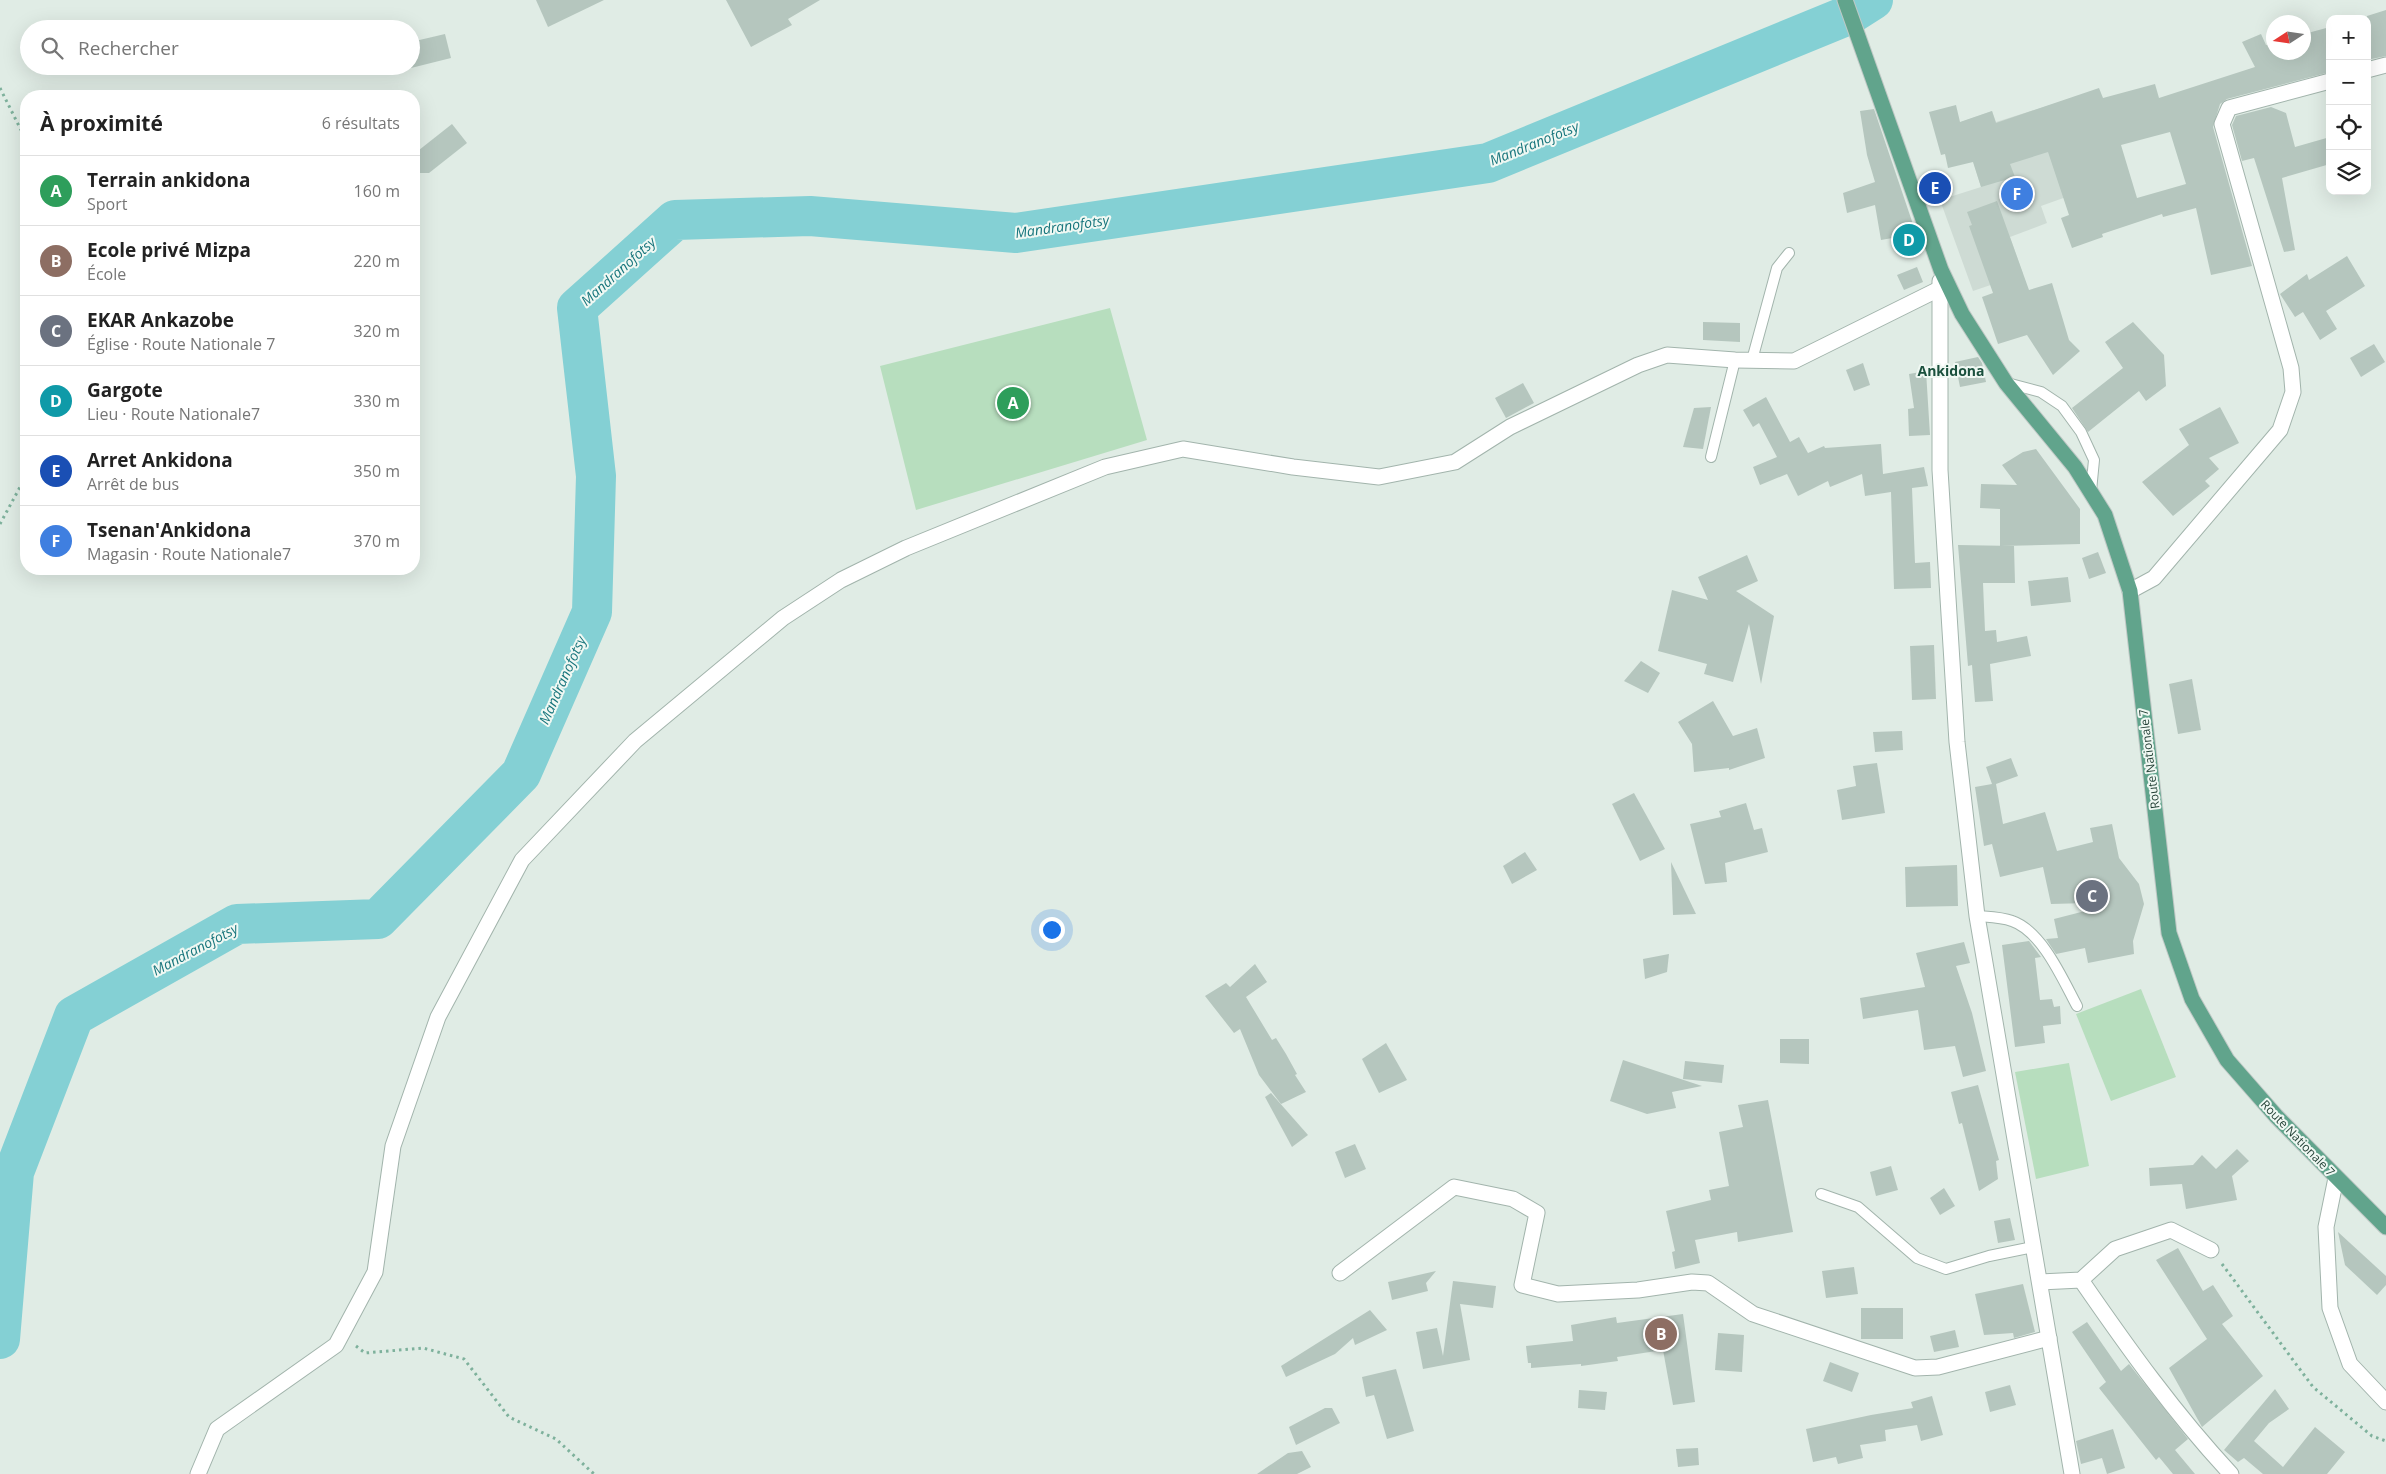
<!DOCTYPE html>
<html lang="fr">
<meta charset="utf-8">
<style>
body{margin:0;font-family:"Open Sans",sans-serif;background:#f2f2f2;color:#222}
.controls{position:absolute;right:15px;top:15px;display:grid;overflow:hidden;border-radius:10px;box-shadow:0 5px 20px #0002}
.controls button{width:45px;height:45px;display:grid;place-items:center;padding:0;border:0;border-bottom:1px solid #e0e0e0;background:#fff;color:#222;font:25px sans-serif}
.compass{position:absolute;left:2266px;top:15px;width:45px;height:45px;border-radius:50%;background:#fff;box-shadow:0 5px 20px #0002;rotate:258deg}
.you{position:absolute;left:1051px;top:929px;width:18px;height:18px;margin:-12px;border:4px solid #fff;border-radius:50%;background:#1a73e8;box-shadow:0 0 0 8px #1a73e833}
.badge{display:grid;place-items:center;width:32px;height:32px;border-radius:50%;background:#834237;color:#fff;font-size:16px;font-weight:700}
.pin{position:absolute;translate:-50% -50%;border:2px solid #fff;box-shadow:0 1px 5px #0006}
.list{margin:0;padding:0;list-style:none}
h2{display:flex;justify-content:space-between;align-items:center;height:65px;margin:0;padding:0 20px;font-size:21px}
h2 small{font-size:16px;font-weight:400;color:#767676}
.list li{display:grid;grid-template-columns:32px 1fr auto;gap:15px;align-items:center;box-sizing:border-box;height:70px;padding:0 20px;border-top:1px solid #e0e0e0}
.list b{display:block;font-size:19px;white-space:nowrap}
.list p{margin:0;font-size:16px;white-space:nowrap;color:#767676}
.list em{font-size:16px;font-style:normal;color:#767676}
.icon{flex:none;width:28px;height:28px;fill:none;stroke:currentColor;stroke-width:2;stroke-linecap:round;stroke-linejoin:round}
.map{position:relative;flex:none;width:2386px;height:1474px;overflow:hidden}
.search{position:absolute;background:#fff;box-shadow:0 5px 20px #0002;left:20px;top:20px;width:400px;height:55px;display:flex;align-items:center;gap:12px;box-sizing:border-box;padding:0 18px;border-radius:28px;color:#767676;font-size:19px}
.panel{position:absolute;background:#fff;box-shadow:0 5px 20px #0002;left:20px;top:90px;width:400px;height:485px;border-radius:20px}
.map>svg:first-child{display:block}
</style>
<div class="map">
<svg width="2386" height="1474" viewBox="0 0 2386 1474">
<rect width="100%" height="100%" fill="#e0ece5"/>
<!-- built -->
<path fill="#cedbd4" d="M2066 100 2097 186 2041 206 2047 223 2010 237 2023 274 1973 291 1940 200 1981 187 1961 122 1992 111 1996 122Z"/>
<!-- green -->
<g fill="#b7debe">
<path d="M1110 308 1147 440 916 510 880 366Z"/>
<path d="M2141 989 2176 1077 2111 1101 2076 1014Z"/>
<path d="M2069 1063 2089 1166 2036 1179 2015 1072Z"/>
</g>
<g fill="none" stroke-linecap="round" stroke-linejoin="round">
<!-- river -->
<path stroke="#84d0d4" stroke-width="40" d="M0 1339 14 1172 74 1016 237 924 378 919 521 774 592 612 596 476 577 308 675 220 810 216 1016 233 1488 163 1851 14 1873 0"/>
</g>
<!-- building -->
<g fill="#b5c6be" fill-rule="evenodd">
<path d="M536 0H604L548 27Z"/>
<path d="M726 0H820L788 19 792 25 751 47Z"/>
<path d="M2386 10V56L2367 60V16Z"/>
<path d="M2330 27V72L2227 99 2220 104 2213 127 2252 266 2211 275 2196 208 2163 217 2162 214 2102 234 2103 237 2072 248 2061 218 2069 215 2048 152 2010 164 2015 177 1981 187 1973 162 1948 168 1945 154 1941 155 1929 112 1956 105 1960 122 1992 111 1996 123 2099 88 2103 98 2155 84 2159 98 2255 67 2242 42 2261 34 2266 45 2274 43V52H2304V34ZM2170 132 2186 184 2137 198 2121 145Z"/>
<path d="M445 34 451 58 411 68V42Z"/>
<path d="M2271 107 2286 113 2295 147 2330 137V164L2282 178 2295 250 2284 252 2254 158 2242 161 2232 125 2236 116Z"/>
<path d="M1874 109 1920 245 1901 250 1898 237 1881 240 1875 205 1847 213 1843 193 1875 182 1867 155 1860 111Z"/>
<path d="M452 124 467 143 429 173H414V154Z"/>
<path d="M1997 201 2029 290 2052 283 2069 340 2080 351 2053 375 2027 335 1998 344 1982 297 1993 293 1969 226 1972 225 1967 212Z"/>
<path d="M2347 256 2365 286 2326 311 2337 329 2320 340 2303 312 2295 317 2280 294 2307 274 2309 280Z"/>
<path d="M1917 267 1923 282 1904 290 1897 275Z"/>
<path d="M1703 322 1740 323V342L1703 340Z"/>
<path d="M2133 322 2164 355 2166 386 2146 401 2139 391 2088 432 2072 408 2123 368 2105 342Z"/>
<path d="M2374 344 2385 362 2361 377 2350 358Z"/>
<path d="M1978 357 1982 363 1986 382 1960 387 1955 362Z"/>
<path d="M1863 363 1870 385 1854 391 1846 370Z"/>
<path d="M1926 371 1930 435 1909 436 1908 409 1914 408 1909 374Z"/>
<path d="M1523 383 1534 403 1506 418 1495 398Z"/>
<path d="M1766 397 1790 442 1799 437 1808 453 1824 446 1825 448 1881 444 1883 474 1924 467 1928 486 1912 488 1915 563 1930 562 1931 588 1894 589 1891 492 1865 496 1862 474 1830 487 1828 481 1798 496 1787 474 1760 485 1753 467 1777 457 1759 423 1753 427 1743 410Z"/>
<path d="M1711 407 1703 449 1683 447 1694 408Z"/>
<path d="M2220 407 2239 443 2209 458 2219 469 2205 481 2210 486 2173 516 2142 482 2189 445 2179 429Z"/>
<path d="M2036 449 2080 509V544L2000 546V509L1980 508 1981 484 2017 485 2002 465 2023 452Z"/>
<path d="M1958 545 2014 546 2015 583H1983L1985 631 1996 630 1997 642 2027 636 2031 656 1990 664 1993 701 1975 702 1972 665 1968 666Z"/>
<path d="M2098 552 2106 573 2089 579 2082 558Z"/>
<path d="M1747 555 1758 581 1736 591 1774 616 1761 684 1749 624 1733 682 1704 674 1707 664 1658 651 1672 590 1708 600 1698 577Z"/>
<path d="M2068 577 2071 602 2031 606 2028 581Z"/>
<path d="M1934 645 1936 699 1912 700 1910 646Z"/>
<path d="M1641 661 1660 673 1648 693 1624 681Z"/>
<path d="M2192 679 2201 730 2178 734 2169 684Z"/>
<path d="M1713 701 1733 736 1757 728 1765 758 1729 770V768L1694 772 1692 744 1678 722Z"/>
<path d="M1902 731 1903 750 1875 752 1873 732Z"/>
<path d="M2011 758 2018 776 1996 784 2003 824 2045 812 2057 851 2093 842 2090 828 2112 824 2119 858 2139 884 2144 904 2133 941 2134 954 2088 963 2085 948 2056 954 2046 939 2058 938 2054 919 2089 910 2088 903 2051 904 2043 867 2000 877 1992 844 1984 846 1975 787 1992 784 1986 767Z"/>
<path d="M1877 763 1885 813 1842 820 1837 790 1856 786 1853 766Z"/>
<path d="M1634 793 1665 849 1640 861 1612 804Z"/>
<path d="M1746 803 1754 830 1762 828 1768 852 1725 863 1727 882 1705 884 1690 824 1721 817 1719 811Z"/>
<path d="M1525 852 1537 870 1512 884 1503 866Z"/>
<path d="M1671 862 1696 914 1673 915Z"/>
<path d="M1957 865 1958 906 1906 907 1905 867Z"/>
<path d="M2029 941 2041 957 2035 958 2040 1000 2052 999 2054 1007 2060 1006 2061 1024 2043 1026 2045 1043 2015 1047 2002 945Z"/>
<path d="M1964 942 1970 963 1956 966 1972 1013 1986 1071 1963 1077 1955 1046 1924 1050 1918 1010 1863 1019 1860 998 1925 987 1916 953Z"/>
<path d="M1669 954 1667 972 1645 979 1643 959Z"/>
<path d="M1255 964 1267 982 1246 997 1272 1040 1276 1038 1286 1054 1297 1074 1295 1075 1306 1092 1281 1104 1259 1075 1240 1029 1234 1033 1205 996 1226 983 1230 987Z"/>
<path d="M1780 1039H1809V1064L1780 1063Z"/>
<path d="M1386 1043 1407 1080 1379 1093 1362 1059Z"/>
<path d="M1623 1060 1702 1086 1672 1092 1676 1108 1647 1114 1610 1101Z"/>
<path d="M1685 1061 1724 1065 1722 1083 1683 1079Z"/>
<path d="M1978 1085 1999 1160 1996 1161 1998 1179 1979 1191 1962 1123 1959 1124 1951 1092Z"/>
<path d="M1271 1093 1308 1135 1292 1147 1265 1097Z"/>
<path d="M1768 1100 1793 1232 1738 1242 1737 1232 1695 1240 1700 1263 1675 1269 1672 1252 1675 1251 1666 1211 1711 1200 1709 1190 1729 1186 1719 1132 1743 1127 1738 1105Z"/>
<path d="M1355 1144 1366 1169 1345 1178 1335 1152Z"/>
<path d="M2237 1149 2249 1161 2232 1176 2237 1200 2186 1209 2182 1184 2150 1186 2149 1168 2193 1165 2202 1155 2216 1169Z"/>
<path d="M1891 1166 1898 1190 1876 1196 1870 1172Z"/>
<path d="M1944 1188 1955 1206 1940 1215 1930 1198Z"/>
<path d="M2010 1218 2015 1240 1998 1243 1994 1221Z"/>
<path d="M2338 1232 2386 1276V1285L2377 1295 2345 1265Z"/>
<path d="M2178 1248 2203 1291 2213 1285 2233 1316 2222 1324 2263 1376 2202 1427 2169 1368 2207 1339 2156 1260Z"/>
<path d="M1854 1267 1858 1294 1826 1298 1822 1271Z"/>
<path d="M1436 1271 1426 1283 1428 1291 1392 1300 1388 1282Z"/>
<path d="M1453 1281 1496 1286 1493 1308 1460 1304 1470 1360 1423 1369 1416 1332 1437 1328 1443 1356Z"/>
<path d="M2023 1284 2035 1332 2014 1338 2013 1333 1984 1335 1975 1294Z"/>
<rect x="1861" y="1308" width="42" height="31"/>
<path d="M1370 1310 1387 1330 1355 1345 1353 1338 1335 1354 1286 1377 1281 1366Z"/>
<path d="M1683 1314 1695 1402 1673 1405 1663 1350 1617 1357 1618 1361 1581 1366V1364L1531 1368V1363H1528L1526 1346 1573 1341 1571 1325 1616 1317 1617 1323Z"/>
<path d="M2087 1322 2121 1371 2129 1364 2188 1439 2175 1450 2195 1474H2173L2159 1457 2156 1460 2099 1388 2106 1382 2072 1332Z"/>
<path d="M1955 1330 1959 1347 1934 1352 1930 1336Z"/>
<path d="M1718 1333 1744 1335 1742 1372 1715 1370Z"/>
<path d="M1830 1362 1859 1373 1852 1392 1823 1381Z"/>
<path d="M1396 1369 1414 1431 1387 1439 1374 1395 1366 1397 1362 1377Z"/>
<path d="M2010 1385 2016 1405 1990 1412 1985 1392Z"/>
<path d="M2275 1389 2289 1409 2269 1423 2254 1441 2283 1467 2315 1427 2345 1452 2327 1474H2263L2244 1458 2238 1462 2224 1450Z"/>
<path d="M1579 1390 1607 1392 1605 1410 1578 1408Z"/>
<path d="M1932 1396 1943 1435 1921 1441 1917 1425 1885 1430 1886 1441 1860 1445 1863 1458 1838 1464 1836 1457 1813 1462 1806 1429 1871 1415 1913 1408 1911 1402Z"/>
<path d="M1325 1408H1332L1340 1423 1296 1445 1289 1427Z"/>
<path d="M2113 1429 2125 1468 2107 1474 2102 1458 2081 1464 2076 1441Z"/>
<path d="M1698 1448 1699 1465 1678 1467 1676 1449Z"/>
<path d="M1302 1451 1311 1467 1297 1474H1257L1288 1453Z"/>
</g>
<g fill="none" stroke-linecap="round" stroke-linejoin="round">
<defs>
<g id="lane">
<path d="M1752 360 1777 268 1789 253"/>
<path d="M2007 383 2041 392 2062 406 2081 432 2094 460 2091 491"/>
<path d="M1711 457 1735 360"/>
<path d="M1977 916C1988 917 2001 917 2012 921 2042 931 2063 980 2077 1006"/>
<path d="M1821 1194 1858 1207 1917 1258 1946 1269 1989 1256 2033 1247"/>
</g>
<g id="street">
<path d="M2367 70 2386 65"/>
<path d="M1940 281V470L1957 742 1977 916 2072 1474"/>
<path d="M2130 591 2154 578 2280 430 2293 392 2291 368 2222 124 2229 108 2330 81"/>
<path d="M2336 1178 2326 1227 2330 1308 2350 1364 2386 1402"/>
<path d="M1340 1273 1454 1187 1513 1199 1537 1213 1522 1285 1558 1294 1638 1290 1692 1282 1708 1283 1753 1314 1915 1368 1938 1367 2049 1338"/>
<path d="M2081 1280C2128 1348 2175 1414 2231 1474"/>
<path d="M2040 1282 2081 1280 2115 1249 2171 1230 2211 1250"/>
<path d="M198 1474 217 1429 336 1345 375 1272 393 1146 438 1017 522 860 635 741 783 618 841 580 906 548 1105 467 1183 449 1293 467 1379 477 1455 462 1510 427 1638 365 1667 355 1735 360 1794 361 1939 289"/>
</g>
<path id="primary" d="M1845 0 1941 270 1962 314 2006 383 2075 467 2105 515 2130 591 2169 933 2192 999 2227 1060 2276 1116 2386 1227"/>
</defs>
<!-- lane casing -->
<use href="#lane" stroke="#a2b4ac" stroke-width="12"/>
<!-- street casing -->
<use href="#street" stroke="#a2b4ac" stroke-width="17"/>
<!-- primary casing -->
<use href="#primary" stroke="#c0c9c6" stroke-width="17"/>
<!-- path -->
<g stroke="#7eb19c" stroke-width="3" stroke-dasharray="2.5 4" stroke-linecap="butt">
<path d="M0 88 26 140"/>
<path d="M0 524 26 476"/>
<path d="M2222 1264 2313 1387 2372 1436 2386 1441"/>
<path d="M356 1346 365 1353 423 1348 464 1359 509 1417 556 1439 594 1474"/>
</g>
<!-- lane -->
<use href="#lane" stroke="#fff" stroke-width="10"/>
<!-- street -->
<use href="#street" stroke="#fff" stroke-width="15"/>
<!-- primary -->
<use href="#primary" stroke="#61a48c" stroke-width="15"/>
</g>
<g text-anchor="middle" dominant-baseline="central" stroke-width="4" stroke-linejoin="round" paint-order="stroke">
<!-- street labels -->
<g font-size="12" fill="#1f3d32" stroke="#f0f8f3">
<text transform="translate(2149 759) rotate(-97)">Route Nationale 7</text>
<text transform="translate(2298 1138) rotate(46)">Route Nationale 7</text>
</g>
<!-- water labels -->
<g font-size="14" font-style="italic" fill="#17757c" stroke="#f0f8f3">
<text transform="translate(1534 143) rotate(-22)">Mandranofotsy</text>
<text transform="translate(1062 226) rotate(-8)">Mandranofotsy</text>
<text transform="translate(618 271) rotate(-42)">Mandranofotsy</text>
<text transform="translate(562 680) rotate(-66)">Mandranofotsy</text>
<text transform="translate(195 949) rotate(-28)">Mandranofotsy</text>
</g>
<!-- neighbourhood labels -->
<g font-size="14" font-weight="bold" fill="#1a503d" stroke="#f0f8f3">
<text x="1951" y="370">Ankidona</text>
</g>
</g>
</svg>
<div class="controls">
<button>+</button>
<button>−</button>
<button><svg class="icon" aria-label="locate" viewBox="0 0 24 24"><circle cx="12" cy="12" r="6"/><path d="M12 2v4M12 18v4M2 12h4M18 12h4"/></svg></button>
<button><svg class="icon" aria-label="layers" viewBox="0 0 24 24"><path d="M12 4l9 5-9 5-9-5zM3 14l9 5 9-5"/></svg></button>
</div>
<svg class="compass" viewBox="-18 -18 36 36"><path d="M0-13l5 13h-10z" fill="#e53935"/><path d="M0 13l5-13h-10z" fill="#767676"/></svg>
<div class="you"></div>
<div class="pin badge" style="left:1013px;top:403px;background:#2e9e5b">A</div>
<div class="pin badge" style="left:1661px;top:1334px;background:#8d6e63">B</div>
<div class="pin badge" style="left:2092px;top:896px;background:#6b7280">C</div>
<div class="pin badge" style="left:1909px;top:240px;background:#0f9aa8">D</div>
<div class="pin badge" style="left:1935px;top:188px;background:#1a4fb4">E</div>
<div class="pin badge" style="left:2017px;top:194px;background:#3f7fe0">F</div>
<div class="search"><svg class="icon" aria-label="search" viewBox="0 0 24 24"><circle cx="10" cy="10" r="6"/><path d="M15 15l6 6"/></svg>Rechercher</div>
<section class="panel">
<h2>À proximité<small>6 résultats</small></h2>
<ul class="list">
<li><span class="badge" style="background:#2e9e5b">A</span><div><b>Terrain ankidona</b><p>Sport</p></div><em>160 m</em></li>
<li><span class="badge" style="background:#8d6e63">B</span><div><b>Ecole privé Mizpa</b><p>École</p></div><em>220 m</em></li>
<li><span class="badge" style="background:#6b7280">C</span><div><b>EKAR Ankazobe</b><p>Église · Route Nationale 7</p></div><em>320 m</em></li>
<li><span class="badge" style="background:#0f9aa8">D</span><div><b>Gargote</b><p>Lieu · Route Nationale7</p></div><em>330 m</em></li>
<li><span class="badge" style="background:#1a4fb4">E</span><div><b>Arret Ankidona</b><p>Arrêt de bus</p></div><em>350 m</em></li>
<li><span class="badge" style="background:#3f7fe0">F</span><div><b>Tsenan'Ankidona</b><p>Magasin · Route Nationale7</p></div><em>370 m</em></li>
</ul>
</section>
</div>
